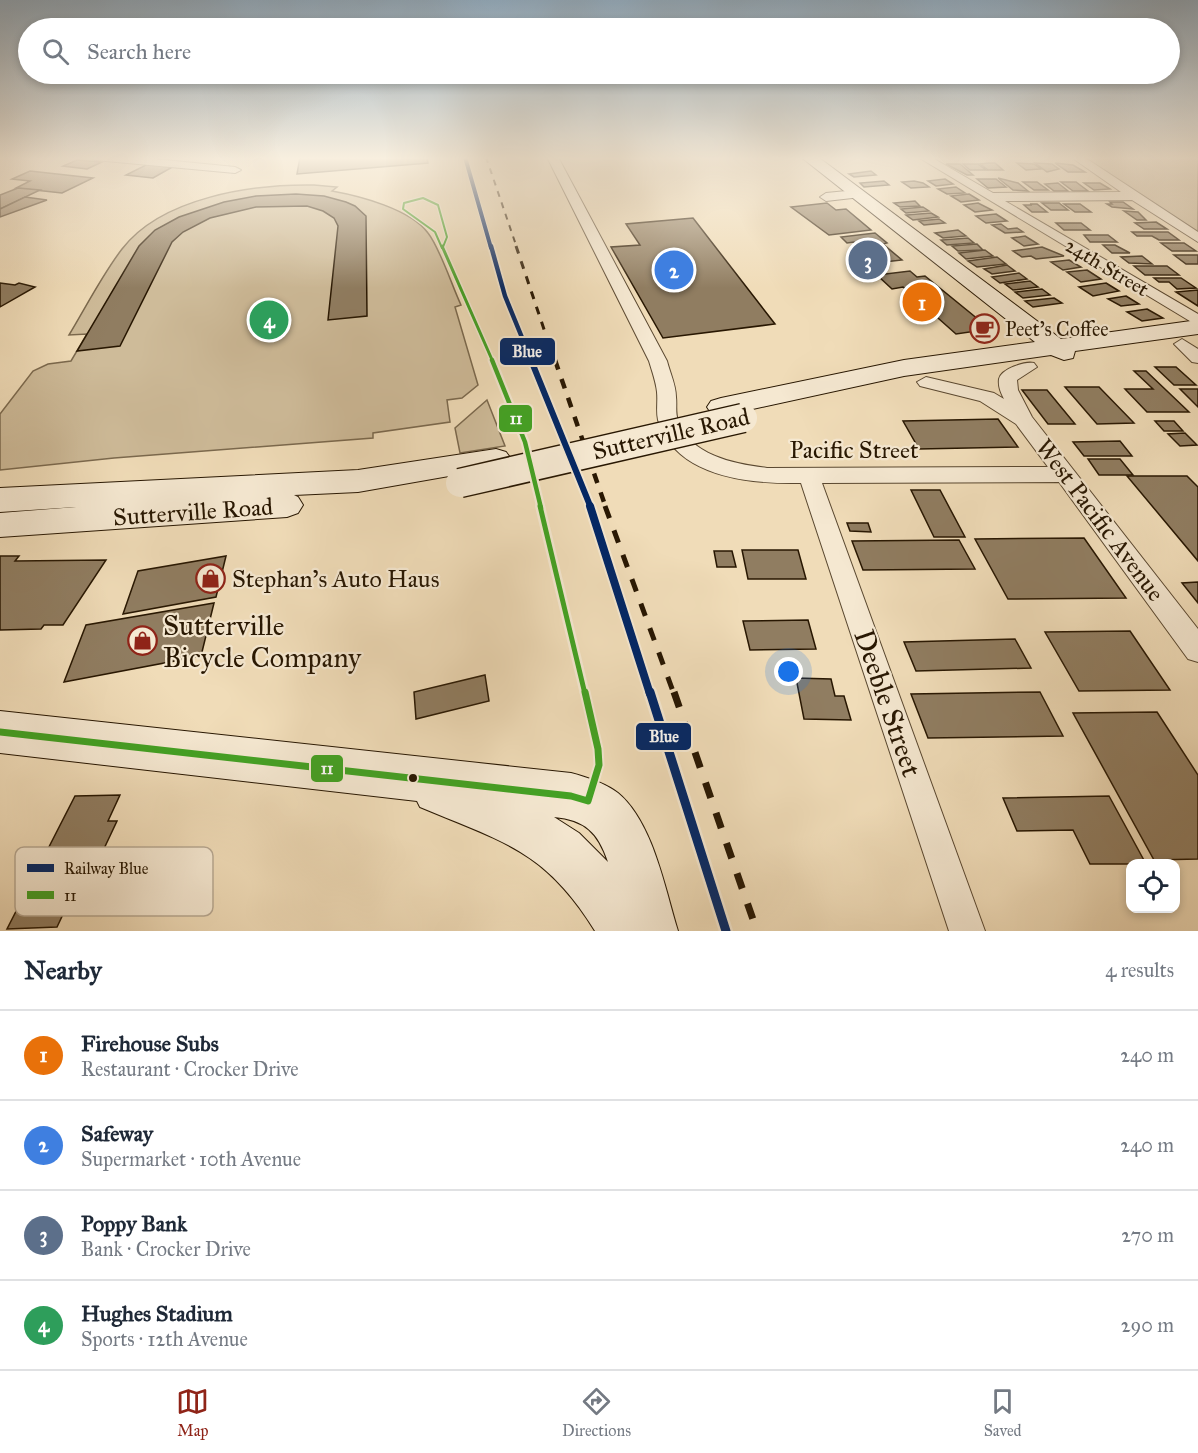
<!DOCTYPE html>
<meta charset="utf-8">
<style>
body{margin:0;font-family:"IM FELL Great Primer",serif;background:#f6f6f7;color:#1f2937}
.controls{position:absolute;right:18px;bottom:18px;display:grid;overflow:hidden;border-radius:12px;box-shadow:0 3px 9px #0003}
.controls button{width:54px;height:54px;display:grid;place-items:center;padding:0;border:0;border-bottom:2px solid #e0e1e3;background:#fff;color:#1f2937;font:30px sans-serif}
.you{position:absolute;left:789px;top:672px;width:21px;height:21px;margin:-15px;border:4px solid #fff;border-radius:50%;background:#1a73e8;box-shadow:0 0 0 9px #1a73e833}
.badge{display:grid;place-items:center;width:39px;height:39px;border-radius:50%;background:#8f2418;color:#fff;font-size:20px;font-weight:700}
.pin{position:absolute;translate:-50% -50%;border:3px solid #fff;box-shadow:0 2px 6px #0006}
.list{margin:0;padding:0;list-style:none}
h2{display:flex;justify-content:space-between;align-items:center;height:78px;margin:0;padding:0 24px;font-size:26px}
h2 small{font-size:20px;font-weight:400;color:#747a83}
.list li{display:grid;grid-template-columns:39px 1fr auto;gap:18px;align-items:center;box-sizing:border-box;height:90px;padding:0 24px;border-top:2px solid #e0e1e3}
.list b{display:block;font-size:22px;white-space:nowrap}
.list p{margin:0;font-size:20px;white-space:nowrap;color:#747a83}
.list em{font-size:20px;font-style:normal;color:#747a83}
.icon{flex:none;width:33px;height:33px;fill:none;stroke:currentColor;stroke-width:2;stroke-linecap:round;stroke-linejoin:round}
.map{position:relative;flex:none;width:1198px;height:931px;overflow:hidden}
.search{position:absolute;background:#fff;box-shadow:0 3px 9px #0003;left:18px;right:18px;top:18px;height:66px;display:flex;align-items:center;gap:15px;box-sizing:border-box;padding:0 21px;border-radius:33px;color:#747a83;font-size:22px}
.sheet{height:438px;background:#fff}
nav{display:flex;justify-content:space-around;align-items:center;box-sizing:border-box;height:84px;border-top:2px solid #e0e1e3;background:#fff;font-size:16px;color:#747a83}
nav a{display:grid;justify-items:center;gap:3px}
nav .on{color:#8f2418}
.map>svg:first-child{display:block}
</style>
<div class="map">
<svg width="1198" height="931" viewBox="0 0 1198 931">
<rect width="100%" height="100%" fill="#f0dcb8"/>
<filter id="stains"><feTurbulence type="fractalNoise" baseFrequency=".00333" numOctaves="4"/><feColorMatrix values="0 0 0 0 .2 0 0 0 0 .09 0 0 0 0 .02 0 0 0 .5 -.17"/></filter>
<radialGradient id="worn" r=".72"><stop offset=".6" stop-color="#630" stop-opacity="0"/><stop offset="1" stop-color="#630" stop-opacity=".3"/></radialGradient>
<!-- green -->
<g fill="#cebb99" stroke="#7b694e" stroke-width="1.5">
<path d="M1079 157H1198V235Z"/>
<path d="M314 185 337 187 332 191C360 196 410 209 428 233 440 248 452 286 461 305L455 307 478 385 462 398 447 400 450 422 373 433V438L114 458 0 470V414L33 371 48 364 71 361 87 334 69 335C86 307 102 275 122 249 162 197 253 184 314 185Z"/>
<path d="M487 400 505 446 460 453 455 428Z"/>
</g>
<!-- building -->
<g fill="#907d61" stroke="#281702" stroke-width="1.5">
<path d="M300 157H427L428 163 297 174Z"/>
<path d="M77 160 102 162 87 169 63 166Z"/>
<path d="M150 163 176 165 153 178 126 175Z"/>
<path d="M988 163H995L1003 170H988L980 164Z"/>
<path d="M1017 163 1034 164 1041 169 1026 170Z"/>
<path d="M1035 163 1052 164 1059 169 1047 172Z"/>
<path d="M1055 163 1073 165 1085 172H1068Z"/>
<path d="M946 164H960L973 175H967Z"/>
<path d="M963 164H978L986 170H970Z"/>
<path d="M30 171 93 178 62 193 16 188 30 181 12 179Z"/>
<path d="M871 171 876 175 854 177 849 174Z"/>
<path d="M998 178 1018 183 1028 191 1013 190Z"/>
<path d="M945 179 953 184 936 186 928 181Z"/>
<path d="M977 179H996L1006 187 988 188Z"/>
<path d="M884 181 889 185 864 187 860 183Z"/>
<path d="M914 181 923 183 929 187 911 188 902 182Z"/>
<path d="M1023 182H1037L1048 190H1034Z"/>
<path d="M1061 182H1076L1088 191H1073Z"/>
<path d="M1058 183 1068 191H1054L1045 184Z"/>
<path d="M1084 183H1100L1110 189 1094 190Z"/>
<path d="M956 187 965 193 947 194 938 189Z"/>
<path d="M18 188 40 190 0 209V195Z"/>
<path d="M296 194 324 196 346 202 355 206 366 216 367 316 328 320 338 226 334 218 323 211 307 206 256 207 210 218 183 232 172 242 120 346 77 351 139 246 155 230 179 217 224 202 256 196Z"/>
<path d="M969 194 979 200 961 202 951 196Z"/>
<path d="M25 197 47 200 0 217V209Z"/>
<path d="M915 201 920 206 900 207 894 203Z"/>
<path d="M1110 202H1123L1133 209 1112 207 1107 204H1112Z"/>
<path d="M827 203 836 210 846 209 871 230 829 235 791 207Z"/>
<path d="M978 203 992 210 975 212 964 205Z"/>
<path d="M1042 203H1059L1068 210H1051Z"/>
<path d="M1030 204H1037L1047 212H1032L1024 205H1032Z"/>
<path d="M1064 204H1080L1091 212H1075Z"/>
<path d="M923 207 929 211 906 213 901 209Z"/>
<path d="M1124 211 1138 212 1146 220H1137Z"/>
<path d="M931 213 938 217 913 220 906 215Z"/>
<path d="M996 214 1007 221 986 223 976 216Z"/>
<path d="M693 218 775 324 663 338 611 247 640 245 626 224Z"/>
<path d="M939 219 945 223 924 225 919 221Z"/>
<path d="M1156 222 1167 229H1144L1135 223Z"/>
<path d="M1056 223H1081L1090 230H1064Z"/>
<path d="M1001 224 1008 229 1017 228 1023 232 1005 233 992 225Z"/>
<path d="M958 230 966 236 943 238 935 233Z"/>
<path d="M1132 232H1168L1179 240H1159L1152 236H1137Z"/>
<path d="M875 233 887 243 883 244 902 260 866 264 856 255 867 254 854 242 847 243 841 237Z"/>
<path d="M1084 235H1108L1117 242H1090Z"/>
<path d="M1025 236 1038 244 1024 246 1012 238Z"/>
<path d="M968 238 974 243 947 245 941 240Z"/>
<path d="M1161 243H1184L1196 251H1172Z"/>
<path d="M977 244 983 250 958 251 952 246Z"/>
<path d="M1103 245H1115L1130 253H1112Z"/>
<path d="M1042 247 1064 256 1036 259 1031 256 1022 257 1013 251Z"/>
<path d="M985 250 993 256 966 259 959 253Z"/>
<path d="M1174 255H1198V264H1186Z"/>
<path d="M1142 256 1152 264 1129 263 1121 257Z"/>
<path d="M997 257 1006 264 977 267 968 261Z"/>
<path d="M1069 260 1081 267 1063 270 1051 262Z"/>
<path d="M1007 265 1015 271 992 274 984 269Z"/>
<path d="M1134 266H1167L1179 275H1145Z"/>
<path d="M1087 270 1101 279 1081 282 1067 272Z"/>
<path d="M910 271 917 277 925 276 990 329 956 334 903 287 892 289 877 275Z"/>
<path d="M1019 273 1027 279 1000 283 992 277Z"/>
<path d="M1154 278H1181L1196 288 1177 289 1169 282H1159Z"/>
<path d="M1030 281 1038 287 1013 290 1005 284Z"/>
<path d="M0 283 15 285 19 283 35 287 0 307Z"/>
<path d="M1106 283 1119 291 1093 296 1079 287Z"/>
<path d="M1042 289 1050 295 1023 298 1015 292Z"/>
<path d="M1198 290V306L1176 292Z"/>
<path d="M1126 296 1139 304 1121 306 1108 299Z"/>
<path d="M1054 298 1062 303 1033 307 1025 301Z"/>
<path d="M1147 309 1163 318 1142 321 1127 312Z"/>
<path d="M1155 367H1176L1196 385H1174Z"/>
<path d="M1134 371H1146L1189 412H1147L1125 389H1153Z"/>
<path d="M1065 387H1099L1134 423 1097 424Z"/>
<path d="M1180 389H1198V407Z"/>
<path d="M1022 390H1047L1075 424H1048Z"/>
<path d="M998 419 1018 447 919 449 903 421Z"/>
<path d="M1155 421H1174L1183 431H1164Z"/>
<path d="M1185 433 1197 445 1180 446 1168 434Z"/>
<path d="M1120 441 1132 456H1084L1073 442Z"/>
<path d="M1088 459H1120L1133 475H1099Z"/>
<path d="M1127 476H1187L1198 487V561Z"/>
<path d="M911 490H940L965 537H934Z"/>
<path d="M847 523H868L871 532 850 531Z"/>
<path d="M1084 538 1126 598 1008 599 975 539Z"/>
<path d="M959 540 975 569 863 570 852 541Z"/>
<path d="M742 550H798L806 579H748Z"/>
<path d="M714 551H732L736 567H717Z"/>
<path d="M0 556H19L15 561 106 560 63 625H44L41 629 0 630Z"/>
<path d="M226 556 216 597 123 614 138 571Z"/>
<path d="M1198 582V603L1182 583Z"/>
<path d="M214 603 201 656 64 682 86 625Z"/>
<path d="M808 620 816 649 750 650 743 621Z"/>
<path d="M1130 631 1170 690 1079 691 1045 632Z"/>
<path d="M1015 639 1031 668 916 671 904 642Z"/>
<path d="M485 675 489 701 416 719 414 692Z"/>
<path d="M796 678 831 679 835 696H844L851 720 804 719Z"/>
<path d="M1040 692 1063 736 928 738 911 694Z"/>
<path d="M1157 712 1198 775V859L1154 860 1073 713Z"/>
<path d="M120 795 108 821H117L93 872H83L57 927 7 929 75 796Z"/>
<path d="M1109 796 1146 864H1090L1073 830 1017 831 1003 798Z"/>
</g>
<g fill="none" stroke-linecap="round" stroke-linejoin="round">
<defs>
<g id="street">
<path d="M90 157H134L235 167 241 170 235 173 95 160Z"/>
<path d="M547 157H558L667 361C670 373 676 385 676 397 677 405 675 413 678 420 690 456 735 464 767 468L1048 467 1016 424 980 401 920 386 917 382 926 377 994 393 1004 399C1001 393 998 387 999 379 1001 369 1025 361 1034 363L1037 367 1017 380 1018 390 1032 417 1198 629V662L1188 659 1059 482 822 483 985 931H949L801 483C751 484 676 478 658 420 656 411 658 402 657 392 656 382 652 371 649 361Z"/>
<path d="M918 157H931L993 193 1121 192 1071 157H1084L1198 232V242L1132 200 1005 201 1198 314V326Z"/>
<path d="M857 190 861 191V197L826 201 820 197 826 193Z"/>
<path d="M1182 339 1198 349V363L1192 362 1174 344Z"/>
</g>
<g id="secondary">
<path d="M801 157H818L1061 339 1198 320V334L1075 351 1073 358 1064 360 1051 355 904 376 721 416 711 413 707 407 711 401 721 398 904 360 1035 342Z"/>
<path d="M496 449 506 452 511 459 506 466 358 492 294 495 298 497 303 505 298 513 287 517 0 537V513L76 507 0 512V488L358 470Z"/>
<path d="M0 711 571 773C586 777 605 783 618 793 653 822 665 889 678 931H595C545 850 503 842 420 807L417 801 0 753ZM554 817C585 820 598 832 608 862L579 833Z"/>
</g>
</defs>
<!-- street casing -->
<use href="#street" stroke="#5a4830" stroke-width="2"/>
<!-- secondary casing -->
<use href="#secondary" stroke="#281702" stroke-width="2"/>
<!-- street -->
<use href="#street" fill="#f5e8d1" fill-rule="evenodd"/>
<!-- secondary -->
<use href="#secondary" fill="#f5e8d1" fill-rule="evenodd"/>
<!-- rail-far4 -->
<path stroke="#281702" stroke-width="2" stroke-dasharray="6 6" stroke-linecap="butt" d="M486 157 517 248"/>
<!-- rail-far3 -->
<path stroke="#281702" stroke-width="3" stroke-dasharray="8 8" stroke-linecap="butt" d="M516 246 555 362"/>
<!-- rail-far2 -->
<path stroke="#281702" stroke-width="4.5" stroke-dasharray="10 10" stroke-linecap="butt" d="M555 360 606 508"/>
<!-- rail-far1 -->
<path stroke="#281702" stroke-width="5" stroke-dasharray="13 13" stroke-linecap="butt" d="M605 506 674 694"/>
<!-- rail -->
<path stroke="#281702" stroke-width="7" stroke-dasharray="16 16" stroke-linecap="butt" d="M674 692 757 931"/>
<defs>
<path id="secondary-bridge" d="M460 483 743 418"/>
</defs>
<!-- secondary-bridge casing -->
<use href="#secondary-bridge" stroke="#281702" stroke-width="31" stroke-linecap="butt"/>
<!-- secondary-bridge -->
<use href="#secondary-bridge" stroke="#f5e8d1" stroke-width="28"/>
<defs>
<path id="bus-1-far4" d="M442 248 435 232 403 209 404 203 423 198 438 205 447 237 443 247"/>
<path id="bus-1-far3" d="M442 246 493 362"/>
<path id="bus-1-far2" d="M492 360 525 442 541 508"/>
<path id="bus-1-far1" d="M540 506 585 694"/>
<path id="bus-1" d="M0 732 571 796 588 801 599 765 598 749 585 692"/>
</defs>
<!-- bus-1-far4 casing -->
<use href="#bus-1-far4" stroke="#f5e8d1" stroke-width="4.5"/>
<!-- bus-1-far3 casing -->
<use href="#bus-1-far3" stroke="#f5e8d1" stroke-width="6"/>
<!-- bus-1-far2 casing -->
<use href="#bus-1-far2" stroke="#f5e8d1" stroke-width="9"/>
<!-- bus-1-far1 casing -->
<use href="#bus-1-far1" stroke="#f5e8d1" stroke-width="10"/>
<!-- bus-1 casing -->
<use href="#bus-1" stroke="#f5e8d1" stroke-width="11"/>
<!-- bus-1-far4 -->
<use href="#bus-1-far4" stroke="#43a224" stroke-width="2"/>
<!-- bus-1-far3 -->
<use href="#bus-1-far3" stroke="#43a224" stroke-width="3"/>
<!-- bus-1-far2 -->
<use href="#bus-1-far2" stroke="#43a224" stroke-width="4.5"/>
<!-- bus-1-far1 -->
<use href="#bus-1-far1" stroke="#43a224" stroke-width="5"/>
<!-- bus-1 -->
<use href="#bus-1" stroke="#43a224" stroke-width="7"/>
<defs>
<path id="rail-1-far4" d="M465 157 491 248"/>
<path id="rail-1-far3" d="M491 246 505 296 532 362"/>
<path id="rail-1-far2" d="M531 360 591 508"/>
<path id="rail-1-far1" d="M590 506 650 694"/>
<path id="rail-1" d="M650 692 726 931"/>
</defs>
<!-- rail-1-far4 casing -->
<use href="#rail-1-far4" stroke="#f5e8d1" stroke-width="6"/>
<!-- rail-1-far3 casing -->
<use href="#rail-1-far3" stroke="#f5e8d1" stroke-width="8"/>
<!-- rail-1-far2 casing -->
<use href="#rail-1-far2" stroke="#f5e8d1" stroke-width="10"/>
<!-- rail-1-far1 casing -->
<use href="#rail-1-far1" stroke="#f5e8d1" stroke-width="12"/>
<!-- rail-1 casing -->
<use href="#rail-1" stroke="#f5e8d1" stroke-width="14"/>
<!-- rail-1-far4 -->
<use href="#rail-1-far4" stroke="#002666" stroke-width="4"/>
<!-- rail-1-far3 -->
<use href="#rail-1-far3" stroke="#002666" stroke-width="4.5"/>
<!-- rail-1-far2 -->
<use href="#rail-1-far2" stroke="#002666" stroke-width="6"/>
<!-- rail-1-far1 -->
<use href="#rail-1-far1" stroke="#002666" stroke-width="8"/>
<!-- rail-1 -->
<use href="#rail-1" stroke="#002666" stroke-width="9"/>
</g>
<!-- sky -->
<linearGradient id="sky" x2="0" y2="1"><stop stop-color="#90a9bc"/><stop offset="0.55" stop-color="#f8efdf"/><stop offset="1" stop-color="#f8efdf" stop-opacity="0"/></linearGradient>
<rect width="1198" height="288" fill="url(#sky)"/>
<!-- icons -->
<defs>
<symbol id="cafe-ring" viewBox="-11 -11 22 22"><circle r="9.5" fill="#f5e8d1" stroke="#8f2418" stroke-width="1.5"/><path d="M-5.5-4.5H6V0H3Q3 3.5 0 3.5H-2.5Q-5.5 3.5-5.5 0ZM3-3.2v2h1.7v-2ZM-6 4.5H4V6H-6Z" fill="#8f2418"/></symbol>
<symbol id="shop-ring" viewBox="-11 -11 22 22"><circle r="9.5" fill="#f5e8d1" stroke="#8f2418" stroke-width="1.5"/><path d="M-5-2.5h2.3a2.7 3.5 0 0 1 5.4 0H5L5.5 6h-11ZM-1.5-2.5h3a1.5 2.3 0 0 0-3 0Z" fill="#8f2418"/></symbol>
</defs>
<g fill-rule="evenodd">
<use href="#cafe-ring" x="968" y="312" width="33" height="33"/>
<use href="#shop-ring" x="194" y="562" width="33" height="33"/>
<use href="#shop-ring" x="126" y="624" width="33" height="33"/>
</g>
<!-- markers -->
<circle fill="#281702" stroke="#f5e8d1" stroke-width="2" cx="413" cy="778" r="5"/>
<g text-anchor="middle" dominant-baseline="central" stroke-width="4.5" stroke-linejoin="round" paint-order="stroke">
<!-- far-street labels -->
<g font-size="20" fill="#281702" stroke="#f5e8d1">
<text transform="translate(1107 267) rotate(31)">24th Street</text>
</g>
<!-- far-poi labels -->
<g font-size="20" fill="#281702" stroke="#f5e8d1" text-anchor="start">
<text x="1005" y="329">Peet's Coffee</text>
</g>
<!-- street labels -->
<g font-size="24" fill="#281702" stroke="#f5e8d1">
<text transform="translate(671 434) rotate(-13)">Sutterville Road</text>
<text x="854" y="450">Pacific Street</text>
<text transform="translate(193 512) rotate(-4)">Sutterville Road</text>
<text transform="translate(1100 520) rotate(53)">West Pacific Avenue</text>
</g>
<!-- poi labels -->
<g font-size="24" fill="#281702" stroke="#f5e8d1" text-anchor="start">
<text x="232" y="579">Stephan's Auto Haus</text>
</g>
<!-- near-poi labels -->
<g font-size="28" fill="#281702" stroke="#f5e8d1" text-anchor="start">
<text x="163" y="625">Sutterville<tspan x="163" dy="32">Bicycle Company</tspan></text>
</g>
<!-- near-street labels -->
<g font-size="28" fill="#281702" stroke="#f5e8d1">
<text transform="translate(888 703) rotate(71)">Deeble Street</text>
</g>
</g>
<!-- legend -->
<rect x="15" y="847" width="198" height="69" rx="9" fill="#f5e8d1" stroke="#b8a993" stroke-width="1.5"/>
<rect x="27" y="864" width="27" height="8" fill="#002666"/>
<rect x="27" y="891" width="27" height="8" fill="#43a224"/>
<g font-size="16" fill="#281702">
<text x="64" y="874">Railway Blue</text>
<text x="64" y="901">11</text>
</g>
<g stroke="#f5e8d1" stroke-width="2">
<rect x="499" y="337" width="57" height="29" rx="6" fill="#002666"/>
<rect x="498" y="404" width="35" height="29" rx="6" fill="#43a224"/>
<rect x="635" y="722" width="57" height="29" rx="6" fill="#002666"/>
<rect x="310" y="754" width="34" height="29" rx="6" fill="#43a224"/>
</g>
<g font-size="16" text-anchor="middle" font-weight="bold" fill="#fff">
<text x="527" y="357">Blue</text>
<text x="516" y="424">11</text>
<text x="664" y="742">Blue</text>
<text x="327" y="774">11</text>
</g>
<rect width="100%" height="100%" filter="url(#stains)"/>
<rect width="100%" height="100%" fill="url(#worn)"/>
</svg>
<div class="controls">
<button><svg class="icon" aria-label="locate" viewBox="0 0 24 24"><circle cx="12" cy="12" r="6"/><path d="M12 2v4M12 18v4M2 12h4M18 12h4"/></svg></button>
</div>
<div class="you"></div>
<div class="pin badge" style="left:922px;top:302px;background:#e8710a">1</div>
<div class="pin badge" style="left:674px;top:270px;background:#3f7fe0">2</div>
<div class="pin badge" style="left:868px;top:260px;background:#5c6f8a">3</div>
<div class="pin badge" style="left:269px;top:320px;background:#2e9e5b">4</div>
<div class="search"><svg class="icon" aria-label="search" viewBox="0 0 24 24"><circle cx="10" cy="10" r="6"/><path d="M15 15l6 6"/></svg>Search here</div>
</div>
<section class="sheet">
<h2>Nearby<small>4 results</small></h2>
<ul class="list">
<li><span class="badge" style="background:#e8710a">1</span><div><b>Firehouse Subs</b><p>Restaurant · Crocker Drive</p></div><em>240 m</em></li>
<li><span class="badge" style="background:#3f7fe0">2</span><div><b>Safeway</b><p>Supermarket · 10th Avenue</p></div><em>240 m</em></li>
<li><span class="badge" style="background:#5c6f8a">3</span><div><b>Poppy Bank</b><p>Bank · Crocker Drive</p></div><em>270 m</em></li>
<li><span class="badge" style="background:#2e9e5b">4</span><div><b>Hughes Stadium</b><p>Sports · 12th Avenue</p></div><em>290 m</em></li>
</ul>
</section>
<nav>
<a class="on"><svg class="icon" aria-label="map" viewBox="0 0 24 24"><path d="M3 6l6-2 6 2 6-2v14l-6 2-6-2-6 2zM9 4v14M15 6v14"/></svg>Map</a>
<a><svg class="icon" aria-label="directions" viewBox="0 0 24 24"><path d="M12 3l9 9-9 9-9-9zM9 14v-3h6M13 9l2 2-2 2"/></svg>Directions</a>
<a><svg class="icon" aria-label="saved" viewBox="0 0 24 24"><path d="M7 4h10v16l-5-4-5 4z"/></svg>Saved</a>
</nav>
